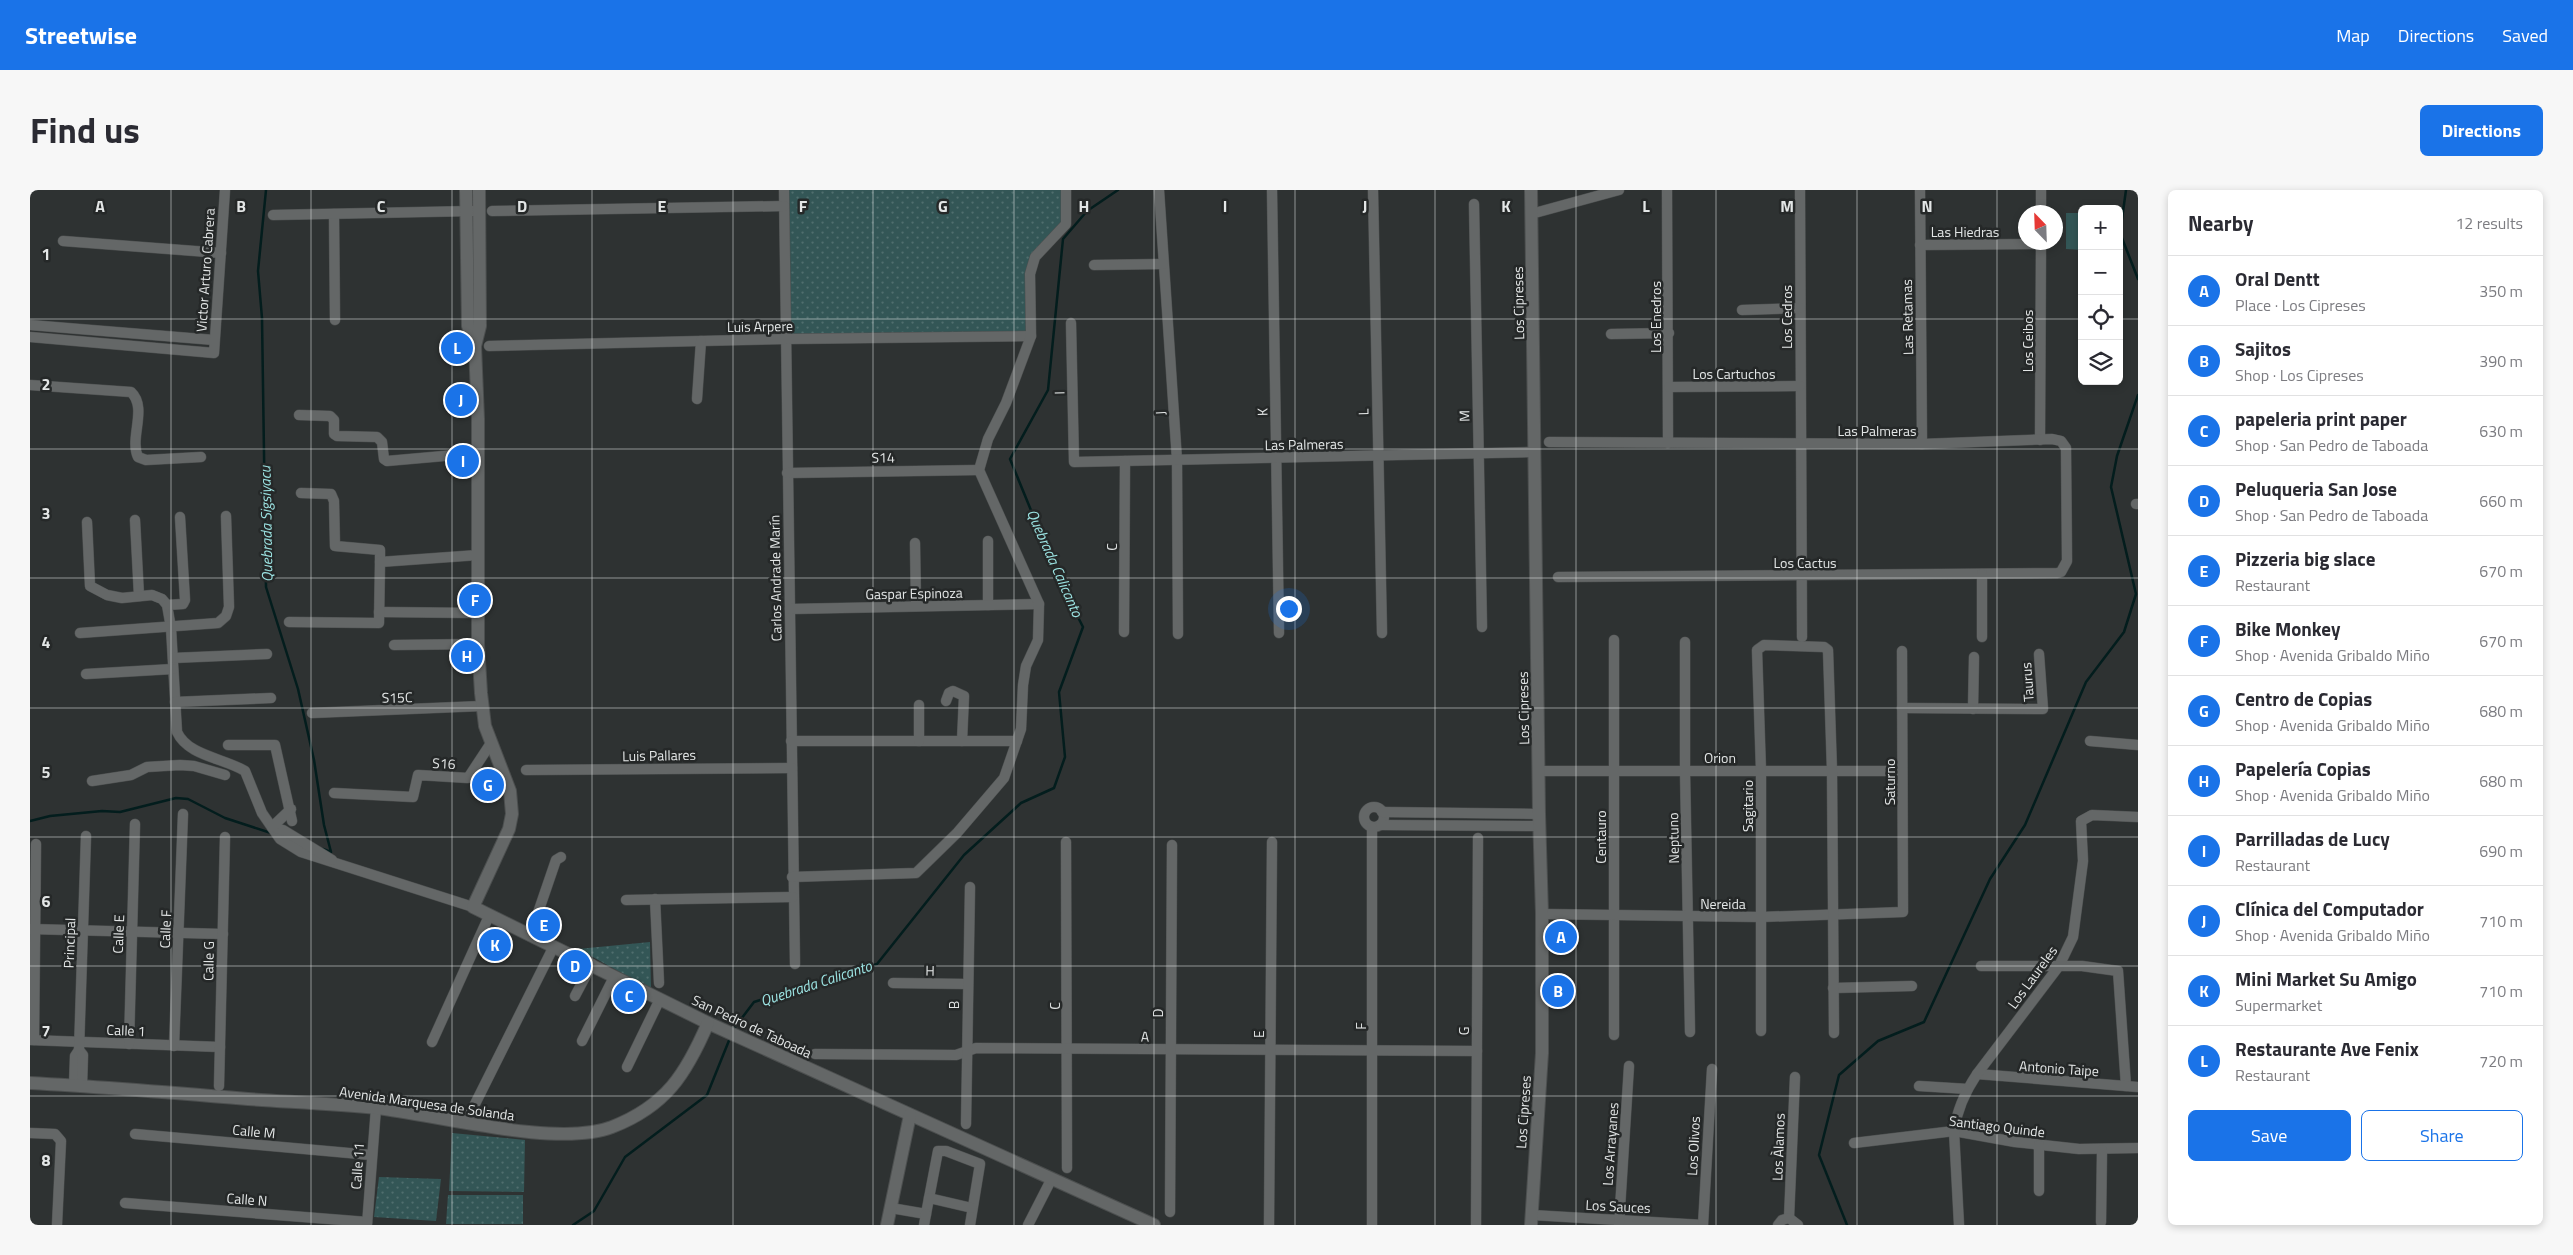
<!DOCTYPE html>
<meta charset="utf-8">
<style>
body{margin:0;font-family:"Titillium Web",sans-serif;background:#f7f7f7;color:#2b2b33}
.controls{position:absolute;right:15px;top:15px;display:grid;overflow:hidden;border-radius:8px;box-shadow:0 2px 8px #0003}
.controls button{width:45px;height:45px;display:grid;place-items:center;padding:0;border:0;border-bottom:1px solid #e1e1e2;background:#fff;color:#2b2b33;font:25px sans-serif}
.compass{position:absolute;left:1988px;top:15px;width:45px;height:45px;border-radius:50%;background:#fff;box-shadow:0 2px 8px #0003;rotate:337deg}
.you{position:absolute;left:1258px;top:418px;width:18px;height:18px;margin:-12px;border:4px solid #fff;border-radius:50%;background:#1a73e8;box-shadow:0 0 0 8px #1a73e833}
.badge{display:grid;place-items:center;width:32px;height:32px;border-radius:50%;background:#1a73e8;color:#fff;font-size:16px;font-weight:700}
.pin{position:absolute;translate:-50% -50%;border:2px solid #fff;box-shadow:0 1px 5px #0006}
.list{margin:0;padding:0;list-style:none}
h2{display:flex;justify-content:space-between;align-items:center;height:65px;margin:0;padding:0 20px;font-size:21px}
h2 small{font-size:16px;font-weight:400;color:#7c7c81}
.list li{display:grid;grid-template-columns:32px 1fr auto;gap:15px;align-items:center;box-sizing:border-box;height:70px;padding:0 20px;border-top:1px solid #e1e1e2}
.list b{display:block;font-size:19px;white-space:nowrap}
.list p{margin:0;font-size:16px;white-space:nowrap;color:#7c7c81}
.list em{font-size:16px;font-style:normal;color:#7c7c81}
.actions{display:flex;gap:10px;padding:15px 20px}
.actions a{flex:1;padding:11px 0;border:1px solid #1a73e8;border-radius:8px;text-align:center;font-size:18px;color:#1a73e8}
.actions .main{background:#1a73e8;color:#fff}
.icon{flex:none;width:28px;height:28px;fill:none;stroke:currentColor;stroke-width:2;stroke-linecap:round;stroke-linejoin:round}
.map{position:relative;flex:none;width:2108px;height:1035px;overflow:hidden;border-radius:8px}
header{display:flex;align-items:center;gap:30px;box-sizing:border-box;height:70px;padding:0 25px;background:#1a73e8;color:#fff}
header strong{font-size:24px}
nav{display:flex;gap:28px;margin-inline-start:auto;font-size:18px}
.intro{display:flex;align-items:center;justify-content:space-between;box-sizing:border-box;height:120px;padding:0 30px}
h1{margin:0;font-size:35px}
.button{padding:12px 22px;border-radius:8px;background:#1a73e8;color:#fff;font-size:18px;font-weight:700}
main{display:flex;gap:30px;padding:0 30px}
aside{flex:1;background:#fff;border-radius:8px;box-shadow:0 2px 8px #0003}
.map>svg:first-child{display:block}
</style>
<header>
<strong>Streetwise</strong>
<nav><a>Map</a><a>Directions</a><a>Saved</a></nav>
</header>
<div class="intro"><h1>Find us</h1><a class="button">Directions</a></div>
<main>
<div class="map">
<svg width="2108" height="1035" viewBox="0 0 2108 1035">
<defs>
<pattern id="park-dots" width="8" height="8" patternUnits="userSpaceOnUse" patternTransform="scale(1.25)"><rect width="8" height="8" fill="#335656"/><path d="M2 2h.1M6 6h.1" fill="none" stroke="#506e6e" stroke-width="1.8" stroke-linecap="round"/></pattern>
</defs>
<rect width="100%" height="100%" fill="#2e3232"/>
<!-- park -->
<g fill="url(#park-dots)">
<path d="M754 0H1036V34L1005 67 1001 146 756 149Z"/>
<path d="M620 752 621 799 548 759Z"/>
<path d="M422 943 495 950 494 1002 419 1001Z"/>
<path d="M349 987 411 989 406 1031 344 1027Z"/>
<path d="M418 1005H493V1034H416Z"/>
</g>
<!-- pitch -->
<path fill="#335656" d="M2036 23H2052V60L2036 59Z"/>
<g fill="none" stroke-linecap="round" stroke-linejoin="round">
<!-- stream -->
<g stroke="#031d1d" stroke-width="2.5">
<path d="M236 0 228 81 232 128 236 397 268 499 284 570 294 635 301 662 293 659"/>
<path d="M2096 0 2090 43 2108 89"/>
<path d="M0 631 20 626 72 621 90 622 146 608 158 609 195 628 241 643"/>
<path d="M702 841 724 812 847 774 934 665 991 613 1024 598 1035 567 1029 502 1053 437 1032 396 980 269 1018 200 1033 49 1057 21 1088 0"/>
<path d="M543 1035 564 1021 595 967 677 905 700 848"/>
<path d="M1817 1035 1789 965 1809 885 1848 851 1894 832 1960 689 1995 635 2056 492 2094 442 2106 404 2081 297 2087 266 2108 205"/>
</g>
<defs>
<g id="minor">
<path d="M754 0 765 774"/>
<path d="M1129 0 1147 270 1148 444"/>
<path d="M1242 0 1249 443"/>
<path d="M1343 0 1352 443"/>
<path d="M1637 0 1638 253"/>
<path d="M1770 0 1772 447"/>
<path d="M1890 0 1892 254"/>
<path d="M2011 0V22"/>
<path d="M1444 14 1452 437"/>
<path d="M462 21 754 16"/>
<path d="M304 24 305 130"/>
<path d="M1501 24 1589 0"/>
<path d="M243 25 443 21"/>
<path d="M33 51 191 63"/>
<path d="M1890 55 2011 54"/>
<path d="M1064 75 1133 74"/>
<path d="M1712 120 1770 118"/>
<path d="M1041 133 1044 272 1504 262"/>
<path d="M0 135 184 150"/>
<path d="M1581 144 1639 143"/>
<path d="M0 147 184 163 195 0"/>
<path d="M459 156 756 149 1001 146"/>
<path d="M0 195 101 202C118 218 99 248 108 267L116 270 171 267"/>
<path d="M1639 197 1770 196"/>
<path d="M667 209 671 151"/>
<path d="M269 225 300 226 304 230V244L307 246 347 247 352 252 354 269 357 271 448 263"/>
<path d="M2010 250 2011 52"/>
<path d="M1519 252 1892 254 2022 249 2031 251 2036 258 2037 371 2031 382 2027 383 1528 387"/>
<path d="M757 283 949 280"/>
<path d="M271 303 301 304 304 311 305 356 350 360V372"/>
<path d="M2106 314H2108"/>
<path d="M105 330 109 406"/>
<path d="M57 332 60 396 77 405 92 408 122 405 132 409 137 415 141 438 147 542C158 566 194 568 215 581L232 623 250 649 271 662 443 717"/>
<path d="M885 353 886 416"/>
<path d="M1952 384V447"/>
<path d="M137 415 153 414 155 410 150 327"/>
<path d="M958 415V351"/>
<path d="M760 419 1009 414"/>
<path d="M349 422 448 423"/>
<path d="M259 432 349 433 350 372 448 365"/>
<path d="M1094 442 1095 271"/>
<path d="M50 443 188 433 196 426 199 417 196 326"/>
<path d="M1584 450V845"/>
<path d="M1655 452V581L1660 842"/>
<path d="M364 455 448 454"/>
<path d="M143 468 237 464"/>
<path d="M56 484 143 479"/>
<path d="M916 511 919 503 923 501 934 506 932 551"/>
<path d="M145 512 241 508"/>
<path d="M1872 518 2013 519 2009 464"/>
<path d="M1943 519 1944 467"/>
<path d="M282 523 452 516"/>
<path d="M761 551H987"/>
<path d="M889 551V515"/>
<path d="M2060 551 2108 555"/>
<path d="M198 555H245L262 631"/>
<path d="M496 580 762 578"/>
<path d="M1509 581H1872"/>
<path d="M62 591 101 585 117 577 150 575 164 576 195 585"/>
<path d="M304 603 383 607 388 585 438 588 461 553"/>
<circle cx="1344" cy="627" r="10"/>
<path d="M1352 622 1509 624"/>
<path d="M1350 635 1509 636"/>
<path d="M242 637 253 640 302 670"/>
<path d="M242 637 261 619"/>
<path d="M1036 652 1037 978"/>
<path d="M762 687 886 683 927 643 974 588 991 539 993 495 996 476 1008 450 1009 414 949 280 958 249 976 213 1001 146 1000 84 1005 67 1036 34V0"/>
<path d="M625 709 629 793"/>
<path d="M596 710 763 707"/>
<path d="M1512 724 1731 727 1873 722 1872 461"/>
<path d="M0 739 193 744"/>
<path d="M500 746 526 670 531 667"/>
<path d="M1951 776H2052L2088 781 2096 896"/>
<path d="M863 793 937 794"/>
<path d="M1803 798 1882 796"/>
<path d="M545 806 562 774"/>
<path d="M1731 841V581L1727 460 1734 455 1794 457 1798 460 1802 581 1804 843"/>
<path d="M0 850 190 857"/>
<path d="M4 850 6 654"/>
<path d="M552 851 584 787"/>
<path d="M402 852 459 726"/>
<path d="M99 854 105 634"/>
<path d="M144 856 153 624"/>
<path d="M785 864 926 865 946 858 1447 861"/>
<path d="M597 877 630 809"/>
<path d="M1947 884 2108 897"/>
<path d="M44 896 45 866 49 860"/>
<path d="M52 896 53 865 49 860 56 646"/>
<path d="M189 896 195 647"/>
<path d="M1889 896 1938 899"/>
<path d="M436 932 524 756"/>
<path d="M936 934 940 697"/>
<path d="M0 943 25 944 31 951 27 1035"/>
<path d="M105 944 341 965"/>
<path d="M1824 953 1924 941 1985 952 2049 959 2108 958"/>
<path d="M2009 1001V955"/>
<path d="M899 1008 908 961H916L950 974 940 1035"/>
<path d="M95 1013 337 1032"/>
<path d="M861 1018 896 1024 899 1008 942 1018"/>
<path d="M1140 1022 1142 655"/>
<path d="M1502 1025 1673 1035"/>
<path d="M1759 1028 1765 887"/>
<path d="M2071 1032 2072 960"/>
<path d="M1589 1034 1599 876"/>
<path d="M337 1035 346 918"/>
<path d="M894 1035 896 1024"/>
<path d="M998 1035 1021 990"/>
<path d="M1239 1035 1242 652"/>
<path d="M1342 1035V637"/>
<path d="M1446 1035 1448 648"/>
<path d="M1673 1035 1682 879"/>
<path d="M1748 1035 1752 1030 1759 1028 1768 1035"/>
<path d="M1929 1035 1924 941C1927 919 1935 902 1947 884L2029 776 2043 747 2053 671 2051 631 2062 625 2108 627"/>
</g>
<g id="tertiary">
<path d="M436 0 438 136 445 156"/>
<path d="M449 0 450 136 445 156 448 229V454L451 503 455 536 480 601 482 624 479 639 443 717 678 833 1124 1035"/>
<path d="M0 893C73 897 146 903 218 909 261 912 304 914 347 918 407 925 528 958 582 937 636 916 656 884 678 833"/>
<path d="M857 1035 880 925"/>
<path d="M1501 1035 1512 863V724L1509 624 1501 0"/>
</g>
</defs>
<!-- minor casing -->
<use href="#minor" stroke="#4c4f4f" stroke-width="11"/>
<!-- tertiary casing -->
<use href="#tertiary" stroke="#4c4f4f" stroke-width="14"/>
<!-- minor -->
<use href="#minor" stroke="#646767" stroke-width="10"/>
<!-- tertiary -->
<use href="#tertiary" stroke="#646767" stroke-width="12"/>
</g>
<!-- grid -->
<path fill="none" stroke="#e3e6e6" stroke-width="1" stroke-opacity="0.55" d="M141 0V1035M281 0V1035M422 0V1035M562 0V1035M703 0V1035M843 0V1035M984 0V1035M1124 0V1035M1265 0V1035M1405 0V1035M1546 0V1035M1686 0V1035M1827 0V1035M1967 0V1035M0 129H2052M2089 129H2108M0 259H2108M0 388H2108M0 518H2108M0 647H2108M0 776H2108M0 906H2108"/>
<g text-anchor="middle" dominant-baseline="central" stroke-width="5" stroke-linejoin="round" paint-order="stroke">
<!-- street labels -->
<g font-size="14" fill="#e3e6e6" stroke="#252828">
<text x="1935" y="41">Las Hiedras</text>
<text transform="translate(175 80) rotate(-86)">Victor Arturo Cabrera</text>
<text transform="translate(1488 113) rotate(-91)">Los Cipreses</text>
<text transform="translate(1625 127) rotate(-90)">Los Enedros</text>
<text transform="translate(1756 127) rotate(-90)">Los Cedros</text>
<text transform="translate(1877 127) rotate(-91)">Las Retamas</text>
<text transform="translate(730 136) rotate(-1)">Luis Arpere</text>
<text transform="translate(1997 151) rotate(-90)">Los Ceibos</text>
<text x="1704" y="183">Los Cartuchos</text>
<text transform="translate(1029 203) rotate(-91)">I</text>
<text transform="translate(1232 222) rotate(-91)">K</text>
<text transform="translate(1333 222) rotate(-91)">L</text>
<text transform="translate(1130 223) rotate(-94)">J</text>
<text transform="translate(1434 226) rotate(-91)">M</text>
<text x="1847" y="240">Las Palmeras</text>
<text transform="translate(1274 254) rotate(-1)">Las Palmeras</text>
<text transform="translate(853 267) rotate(-1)">S14</text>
<text transform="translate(1081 357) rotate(-90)">C</text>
<text x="1775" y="372">Los Cactus</text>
<text transform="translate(745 388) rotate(-91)">Carlos Andrade Marín</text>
<text transform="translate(884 403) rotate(-1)">Gaspar Espinoza</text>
<text transform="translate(1997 492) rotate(-94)">Taurus</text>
<text transform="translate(367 507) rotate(-1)">S15C</text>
<text transform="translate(1493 518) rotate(-91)">Los Cipreses</text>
<text transform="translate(629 565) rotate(-1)">Luis Pallares</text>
<text x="1690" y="567">Orion</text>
<text transform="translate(414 573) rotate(3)">S16</text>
<text transform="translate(1859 592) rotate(-90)">Saturno</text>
<text transform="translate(1717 616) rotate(-90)">Sagitario</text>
<text transform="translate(1570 647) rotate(-90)">Centauro</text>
<text transform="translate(1643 648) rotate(-91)">Neptuno</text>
<text x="1693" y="713">Nereida</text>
<text transform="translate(135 739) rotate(-88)">Calle F</text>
<text transform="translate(88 744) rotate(-88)">Calle E</text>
<text transform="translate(39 753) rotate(-88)">Principal</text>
<text transform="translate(178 771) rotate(-89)">Calle G</text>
<text transform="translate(900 780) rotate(1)">H</text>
<text transform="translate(2002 787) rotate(-54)">Los Laureles</text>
<text transform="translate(923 815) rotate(-90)">B</text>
<text transform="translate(1024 816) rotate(-90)">C</text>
<text transform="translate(1127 823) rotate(-90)">D</text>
<text transform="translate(722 836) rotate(25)">San Pedro de Taboada</text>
<text transform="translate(1330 836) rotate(-90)">F</text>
<text transform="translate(96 840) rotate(2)">Calle 1</text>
<text transform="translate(1433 841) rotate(-90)">G</text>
<text transform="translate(1228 844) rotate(-90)">E</text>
<text transform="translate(1115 846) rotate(1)">A</text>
<text transform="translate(2029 878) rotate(4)">Antonio Taipe</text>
<text transform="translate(397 913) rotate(8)">Avenida Marquesa de Solanda</text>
<text transform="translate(1493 922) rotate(-86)">Los Cipreses</text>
<text transform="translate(1967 936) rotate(7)">Santiago Quinde</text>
<text transform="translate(224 941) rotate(5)">Calle M</text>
<text transform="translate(1580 954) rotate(-86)">Los Arrayanes</text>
<text transform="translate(1663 956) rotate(-87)">Los Olivos</text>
<text transform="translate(1748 957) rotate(-88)">Los Àlamos</text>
<text transform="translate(327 976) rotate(-86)">Calle 11</text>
<text transform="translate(217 1009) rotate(4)">Calle N</text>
<text transform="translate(1588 1016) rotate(3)">Los Sauces</text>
</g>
<!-- water labels -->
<g font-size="15" font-style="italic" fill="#9ce4e3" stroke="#252828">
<text transform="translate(236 334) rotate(-91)">Quebrada Sigsiyacu</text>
<text transform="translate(1025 373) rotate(66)">Quebrada Calicanto</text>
<text transform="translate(786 793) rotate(-18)">Quebrada Calicanto</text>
</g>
</g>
<g font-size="16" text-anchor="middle" font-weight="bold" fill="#e3e6e6" stroke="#252828" stroke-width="5" stroke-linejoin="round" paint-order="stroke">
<text x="70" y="22">A</text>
<text x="211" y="22">B</text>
<text x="351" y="22">C</text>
<text x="492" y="22">D</text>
<text x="632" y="22">E</text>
<text x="773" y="22">F</text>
<text x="913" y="22">G</text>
<text x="1054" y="22">H</text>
<text x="1195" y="22">I</text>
<text x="1335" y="22">J</text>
<text x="1476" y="22">K</text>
<text x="1616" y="22">L</text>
<text x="1757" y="22">M</text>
<text x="1897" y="22">N</text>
<text x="16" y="70">1</text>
<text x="16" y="200">2</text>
<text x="16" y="329">3</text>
<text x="16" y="458">4</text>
<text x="16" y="588">5</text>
<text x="16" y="717">6</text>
<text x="16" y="847">7</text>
<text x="16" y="976">8</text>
</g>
</svg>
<div class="controls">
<button>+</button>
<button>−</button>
<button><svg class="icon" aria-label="locate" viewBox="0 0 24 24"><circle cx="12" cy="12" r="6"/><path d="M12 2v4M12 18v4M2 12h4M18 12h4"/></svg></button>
<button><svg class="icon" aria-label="layers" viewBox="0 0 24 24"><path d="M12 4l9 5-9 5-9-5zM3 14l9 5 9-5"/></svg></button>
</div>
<svg class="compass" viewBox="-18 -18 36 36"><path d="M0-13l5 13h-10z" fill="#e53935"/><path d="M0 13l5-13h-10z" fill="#7c7c81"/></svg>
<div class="you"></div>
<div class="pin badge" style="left:1531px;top:747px">A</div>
<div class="pin badge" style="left:1528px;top:801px">B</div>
<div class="pin badge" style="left:599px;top:806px">C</div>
<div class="pin badge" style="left:545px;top:776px">D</div>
<div class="pin badge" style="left:514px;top:735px">E</div>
<div class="pin badge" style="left:445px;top:410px">F</div>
<div class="pin badge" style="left:458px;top:595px">G</div>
<div class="pin badge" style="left:437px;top:466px">H</div>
<div class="pin badge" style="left:433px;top:271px">I</div>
<div class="pin badge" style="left:431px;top:210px">J</div>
<div class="pin badge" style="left:465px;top:755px">K</div>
<div class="pin badge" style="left:427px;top:158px">L</div>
</div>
<aside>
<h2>Nearby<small>12 results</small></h2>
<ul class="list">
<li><span class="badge">A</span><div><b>Oral Dentt</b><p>Place · Los Cipreses</p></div><em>350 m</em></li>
<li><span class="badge">B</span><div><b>Sajitos</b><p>Shop · Los Cipreses</p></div><em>390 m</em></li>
<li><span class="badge">C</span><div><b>papeleria print paper</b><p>Shop · San Pedro de Taboada</p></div><em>630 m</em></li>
<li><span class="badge">D</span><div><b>Peluqueria San Jose</b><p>Shop · San Pedro de Taboada</p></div><em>660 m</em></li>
<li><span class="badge">E</span><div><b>Pizzeria big slace</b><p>Restaurant</p></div><em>670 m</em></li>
<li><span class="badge">F</span><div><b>Bike Monkey</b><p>Shop · Avenida Gribaldo Miño</p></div><em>670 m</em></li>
<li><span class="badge">G</span><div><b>Centro de Copias</b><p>Shop · Avenida Gribaldo Miño</p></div><em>680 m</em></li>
<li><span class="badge">H</span><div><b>Papelería Copias</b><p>Shop · Avenida Gribaldo Miño</p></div><em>680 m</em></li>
<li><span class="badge">I</span><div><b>Parrilladas de Lucy</b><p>Restaurant</p></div><em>690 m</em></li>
<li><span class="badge">J</span><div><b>Clínica del Computador</b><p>Shop · Avenida Gribaldo Miño</p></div><em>710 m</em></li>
<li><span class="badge">K</span><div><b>Mini Market Su Amigo</b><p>Supermarket</p></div><em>710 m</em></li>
<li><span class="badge">L</span><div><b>Restaurante Ave Fenix</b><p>Restaurant</p></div><em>720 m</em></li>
</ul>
<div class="actions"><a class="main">Save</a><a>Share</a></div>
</aside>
</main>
